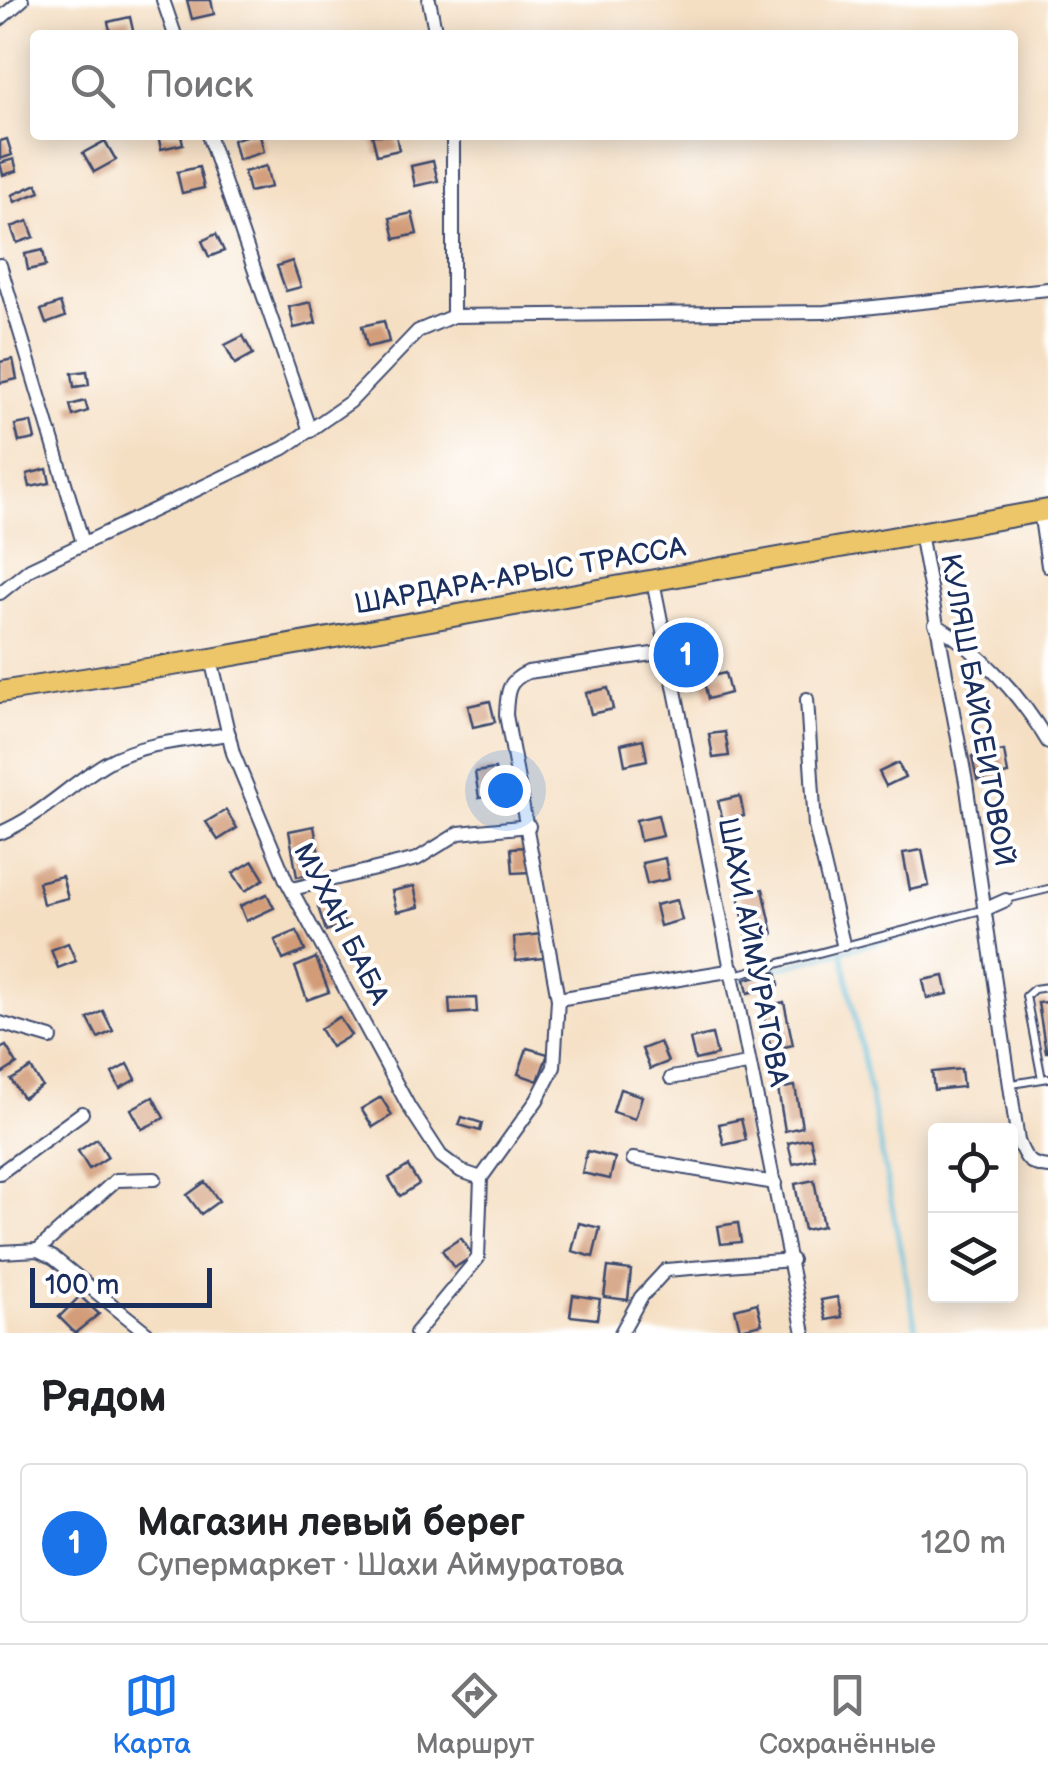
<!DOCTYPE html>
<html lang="ru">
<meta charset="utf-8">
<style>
body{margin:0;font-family:"Balsamiq Sans",sans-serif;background:#f2f2f2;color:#202124}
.controls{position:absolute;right:30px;bottom:30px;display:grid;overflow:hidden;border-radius:10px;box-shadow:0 5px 25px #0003}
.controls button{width:90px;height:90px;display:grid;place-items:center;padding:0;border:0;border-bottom:2px solid #e0e0e0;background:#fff;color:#202124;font:50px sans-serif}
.scale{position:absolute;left:30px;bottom:25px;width:182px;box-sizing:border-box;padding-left:10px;border:5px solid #1b2f5e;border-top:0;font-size:28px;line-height:35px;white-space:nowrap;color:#1b2f5e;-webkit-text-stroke:8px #fff;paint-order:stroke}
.you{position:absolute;left:505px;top:790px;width:35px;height:35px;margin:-25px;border:8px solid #fff;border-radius:50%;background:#1a73e8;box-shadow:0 0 0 15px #1a73e833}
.badge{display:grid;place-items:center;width:65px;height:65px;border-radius:50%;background:#1a73e8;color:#fff;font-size:32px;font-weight:700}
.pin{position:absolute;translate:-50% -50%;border:5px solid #fff;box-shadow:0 2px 10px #0006}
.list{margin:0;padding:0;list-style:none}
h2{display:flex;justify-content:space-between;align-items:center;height:130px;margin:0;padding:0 40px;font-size:42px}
h2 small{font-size:32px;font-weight:400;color:#757577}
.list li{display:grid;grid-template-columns:65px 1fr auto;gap:30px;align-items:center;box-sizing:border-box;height:160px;margin:0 20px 20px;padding:0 20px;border:2px solid #e0e0e0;border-radius:10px}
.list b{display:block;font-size:38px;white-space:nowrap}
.list p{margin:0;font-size:32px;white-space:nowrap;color:#757577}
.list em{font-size:32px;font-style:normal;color:#757577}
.icon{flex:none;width:55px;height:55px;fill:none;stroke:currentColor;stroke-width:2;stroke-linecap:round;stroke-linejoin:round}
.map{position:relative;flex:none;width:1048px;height:1333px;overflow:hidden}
.search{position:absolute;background:#fff;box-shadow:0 5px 25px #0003;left:30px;right:30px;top:30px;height:110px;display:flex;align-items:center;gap:25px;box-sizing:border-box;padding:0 35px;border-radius:10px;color:#757577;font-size:38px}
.sheet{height:310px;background:#fff}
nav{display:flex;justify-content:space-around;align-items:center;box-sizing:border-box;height:140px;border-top:2px solid #e0e0e0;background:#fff;font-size:28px;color:#757577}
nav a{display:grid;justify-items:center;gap:5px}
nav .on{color:#1a73e8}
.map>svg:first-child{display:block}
</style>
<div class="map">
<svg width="1048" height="1333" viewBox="0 0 1048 1333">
<rect width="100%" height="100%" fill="#fff"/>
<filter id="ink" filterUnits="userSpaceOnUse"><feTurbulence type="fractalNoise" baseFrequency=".01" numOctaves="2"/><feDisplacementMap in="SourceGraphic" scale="20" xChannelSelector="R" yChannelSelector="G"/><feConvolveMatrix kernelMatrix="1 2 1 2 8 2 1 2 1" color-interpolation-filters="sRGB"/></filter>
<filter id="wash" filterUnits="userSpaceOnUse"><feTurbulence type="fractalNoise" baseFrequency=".0048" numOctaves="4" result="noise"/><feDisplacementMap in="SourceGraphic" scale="40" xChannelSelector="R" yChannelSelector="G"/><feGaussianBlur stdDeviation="2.25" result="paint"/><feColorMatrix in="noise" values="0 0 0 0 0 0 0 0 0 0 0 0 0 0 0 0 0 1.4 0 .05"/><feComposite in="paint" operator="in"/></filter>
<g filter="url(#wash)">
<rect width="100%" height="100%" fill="#f5dfc3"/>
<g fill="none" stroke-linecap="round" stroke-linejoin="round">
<!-- stream -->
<g stroke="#5bbdda" stroke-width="4">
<path d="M738 979 842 951"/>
<path d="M917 1333 842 951 969 920"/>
</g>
</g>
<g id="blocks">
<!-- building -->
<g fill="#d29c79">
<path d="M187 0H211L214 14 192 19Z"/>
<path d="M130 17 134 35H111L108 22Z"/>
<path d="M158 135H181L183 144 161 149Z"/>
<path d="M248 135H260L264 152 238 160 233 140Z"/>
<path d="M372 135H396L399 150 377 155Z"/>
<path d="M7 139 12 155 0 159V141Z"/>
<path d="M105 141 116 160 94 172 83 153Z"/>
<path d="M14 159 17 171 3 175 0 163Z"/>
<path d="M433 161 438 181 415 186 411 166Z"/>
<path d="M266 166 271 187 249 192 244 172Z"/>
<path d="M199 167 204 188 182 193 177 172Z"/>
<path d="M37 184 40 192 15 202 12 195Z"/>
<path d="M412 213 417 234 395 239 390 218Z"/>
<path d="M28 221 34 237 17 243 11 227Z"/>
<path d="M216 234 224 251 209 257 202 241Z"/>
<path d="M43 250 46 266 28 270 25 254Z"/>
<path d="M292 261 301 287 286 291 277 266Z"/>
<path d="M311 302 316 323 294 328 289 307Z"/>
<path d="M60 303 65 317 46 324 41 310Z"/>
<path d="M384 321 389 342 367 347 362 326Z"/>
<path d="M243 336 253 354 235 364 225 345Z"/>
<path d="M13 359 17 379 0 383V362Z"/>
<path d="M87 371 89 385 74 387 72 373Z"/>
<path d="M85 401 88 411 73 416 70 405Z"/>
<path d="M31 422 35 439 19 442 15 425Z"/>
<path d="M47 469 50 483 30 487 27 474Z"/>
<path d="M725 673 730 693 708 699 703 678Z"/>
<path d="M608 688 613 709 591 714 586 693Z"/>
<path d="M490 701 495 722 473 727 468 706Z"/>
<path d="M725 732 729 756 713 758 709 734Z"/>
<path d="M643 739 647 760 625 765 621 744Z"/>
<path d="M1004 751 1008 774 977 780 972 757Z"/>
<path d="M898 763 905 777 886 786 879 772Z"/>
<path d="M495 769 499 795 479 798 475 772Z"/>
<path d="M740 796 744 816 723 821 718 801Z"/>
<path d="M226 810 237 828 218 840 206 822Z"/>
<path d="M658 815 663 836 640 841 636 820Z"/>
<path d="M314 826 322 872 297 877 289 831Z"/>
<path d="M527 847 530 872 513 873 511 848Z"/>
<path d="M922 850 929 886 910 890 903 853Z"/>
<path d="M665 858 669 879 647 884 642 863Z"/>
<path d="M253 861 264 879 245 891 233 873Z"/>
<path d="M62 876 68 898 43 904 38 882Z"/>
<path d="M414 886 419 907 397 912 392 891Z"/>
<path d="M763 889 773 934 748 939 738 895Z"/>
<path d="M267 894 274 908 246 921 240 906Z"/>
<path d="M677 900 682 920 660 926 655 905Z"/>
<path d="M336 901 344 925 326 931 318 907Z"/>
<path d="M297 931 305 951 283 960 275 940Z"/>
<path d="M542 934 544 958 516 961 514 937Z"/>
<path d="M68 943 76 961 58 968 51 950Z"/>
<path d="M316 958 329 992 307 1000 295 967Z"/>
<path d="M776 972 779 985 748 993 745 979Z"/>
<path d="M944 976 948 994 927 998 923 980Z"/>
<path d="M476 998 477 1012 450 1014 449 999Z"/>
<path d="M784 1002 793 1045 771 1050 762 1007Z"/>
<path d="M1048 1002V1052H1046L1038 1003Z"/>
<path d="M103 1011 113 1031 98 1038 88 1019Z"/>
<path d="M339 1017 351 1035 331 1047 320 1029Z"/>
<path d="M712 1034 717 1055 695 1060 690 1039Z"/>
<path d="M660 1042 668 1062 650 1069 642 1049Z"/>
<path d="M6 1046 17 1064 0 1075V1049Z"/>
<path d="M527 1048 548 1054 538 1081 518 1074Z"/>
<path d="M128 1064 136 1079 120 1088 112 1073Z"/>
<path d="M31 1068 42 1086 23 1098 11 1080Z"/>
<path d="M961 1069 963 1087 934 1090 932 1072Z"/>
<path d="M795 1086 802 1127 785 1131 778 1089Z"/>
<path d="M620 1089 642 1096 635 1119 613 1112Z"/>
<path d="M153 1097 164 1118 142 1129 131 1109Z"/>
<path d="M381 1097 392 1115 373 1127 361 1109Z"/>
<path d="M462 1117 482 1123 480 1131 459 1125Z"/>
<path d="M741 1119 746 1140 724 1145 719 1124Z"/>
<path d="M810 1138 815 1159 793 1164 788 1143Z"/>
<path d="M97 1139 108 1157 89 1169 78 1151Z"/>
<path d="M587 1151 615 1158 610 1179 582 1173Z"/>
<path d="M408 1166 419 1184 400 1196 389 1178Z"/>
<path d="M814 1180 823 1226 804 1230 795 1184Z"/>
<path d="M205 1182 219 1201 201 1214 187 1195Z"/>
<path d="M579 1223 600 1228 593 1257 572 1251Z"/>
<path d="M738 1223 741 1242 721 1244 718 1226Z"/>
<path d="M461 1238 473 1256 454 1268 442 1250Z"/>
<path d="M608 1267 631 1270 628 1300 604 1297Z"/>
<path d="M573 1295 600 1299 597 1319 570 1316Z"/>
<path d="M80 1296 99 1314 75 1333 59 1317Z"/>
<path d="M837 1297 842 1317 826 1320 821 1300Z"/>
<path d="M757 1303 762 1324 740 1329 735 1309Z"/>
</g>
</g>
</g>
<g filter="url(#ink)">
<use href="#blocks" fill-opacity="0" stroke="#3c496d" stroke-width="2.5"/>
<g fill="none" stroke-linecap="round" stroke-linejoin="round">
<defs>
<g id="service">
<path d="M1007 899 1048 889"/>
<path d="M735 975 985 909"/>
<path d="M1042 1079 1026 996 1034 989 1048 987"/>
<path d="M1012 1084 1048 1078"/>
</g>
<g id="minor">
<path d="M163 0 175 35"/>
<path d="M429 0 436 35"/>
<path d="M0 19 22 0"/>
<path d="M208 135 310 431"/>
<path d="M0 265 83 543"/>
<path d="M453 316V135"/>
<path d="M1040 511 1048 566"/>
<path d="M920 533 966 782 1018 1141C1025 1158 1028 1165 1048 1167"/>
<path d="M653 581 804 1333"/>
<path d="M0 593 30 569 284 448 350 402 418 331 453 316 825 312 1048 289"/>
<path d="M935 624C981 652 1021 696 1048 742"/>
<path d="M211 659 233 753 286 880 409 1107 441 1156 461 1171 481 1178"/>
<path d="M807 699 815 826 843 944"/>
<path d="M0 833C41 816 69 785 106 763 143 742 188 740 229 734"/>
<path d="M292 889 417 859 459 833 529 826"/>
<path d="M986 909 1006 900"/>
<path d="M558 999 734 970"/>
<path d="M0 1023 51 1038"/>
<path d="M671 1078 747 1064"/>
<path d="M633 1159 775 1183"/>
<path d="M0 1173 82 1113"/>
<path d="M481 1178 537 1100 554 1067 558 999 506 715C507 692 507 681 528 672L666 652"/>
<path d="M38 1250 116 1180 155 1179"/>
<path d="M0 1252 38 1250 54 1258 147 1333"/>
<path d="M416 1333 478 1258 481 1178"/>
<path d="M621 1333 641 1297 666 1270 792 1260"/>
</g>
<path id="primary" d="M0 692 211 659 1048 510"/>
</defs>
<!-- service casing -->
<use href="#service" stroke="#3c496d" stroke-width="10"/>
<!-- minor casing -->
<use href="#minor" stroke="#3c496d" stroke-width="16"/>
<!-- primary casing -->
<use href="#primary" stroke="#3c496d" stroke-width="24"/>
<!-- service -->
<use href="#service" stroke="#fff" stroke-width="6"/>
<!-- minor -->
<use href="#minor" stroke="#fff" stroke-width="12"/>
<!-- primary -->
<use href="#primary" stroke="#ecc669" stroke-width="20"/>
</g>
</g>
<g text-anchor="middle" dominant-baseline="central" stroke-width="8" stroke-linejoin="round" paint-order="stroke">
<!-- street labels -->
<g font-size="28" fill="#1b2f5e" stroke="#fff">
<text transform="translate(520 576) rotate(-10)">ШАРДАРА-АРЫС ТРАССА</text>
<text transform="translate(977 710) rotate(80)">КУЛЯШ БАЙСЕИТОВОЙ</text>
<text transform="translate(341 924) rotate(63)">МУХАН БАБА</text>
<text transform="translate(753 952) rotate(79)">ШАХИ АЙМУРАТОВА</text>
</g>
</g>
</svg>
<div class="controls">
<button><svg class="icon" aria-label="locate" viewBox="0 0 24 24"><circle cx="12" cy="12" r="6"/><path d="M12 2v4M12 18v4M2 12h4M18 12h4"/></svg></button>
<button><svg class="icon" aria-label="layers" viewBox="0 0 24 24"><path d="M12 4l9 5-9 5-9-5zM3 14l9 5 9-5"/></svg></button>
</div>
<div class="scale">100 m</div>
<div class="you"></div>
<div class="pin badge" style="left:686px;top:655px">1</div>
<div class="search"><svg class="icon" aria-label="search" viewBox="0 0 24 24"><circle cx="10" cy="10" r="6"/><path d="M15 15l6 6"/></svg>Поиск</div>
</div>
<section class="sheet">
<h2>Рядом<small></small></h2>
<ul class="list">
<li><span class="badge">1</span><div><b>Магазин левый берег</b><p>Супермаркет · Шахи Аймуратова</p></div><em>120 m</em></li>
</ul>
</section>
<nav>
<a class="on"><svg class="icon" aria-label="map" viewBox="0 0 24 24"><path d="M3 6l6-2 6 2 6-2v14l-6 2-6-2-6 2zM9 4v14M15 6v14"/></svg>Карта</a>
<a><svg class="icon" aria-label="directions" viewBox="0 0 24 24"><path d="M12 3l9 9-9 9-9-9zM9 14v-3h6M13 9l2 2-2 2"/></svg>Маршрут</a>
<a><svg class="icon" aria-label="saved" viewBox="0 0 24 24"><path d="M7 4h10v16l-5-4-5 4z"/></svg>Сохранённые</a>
</nav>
